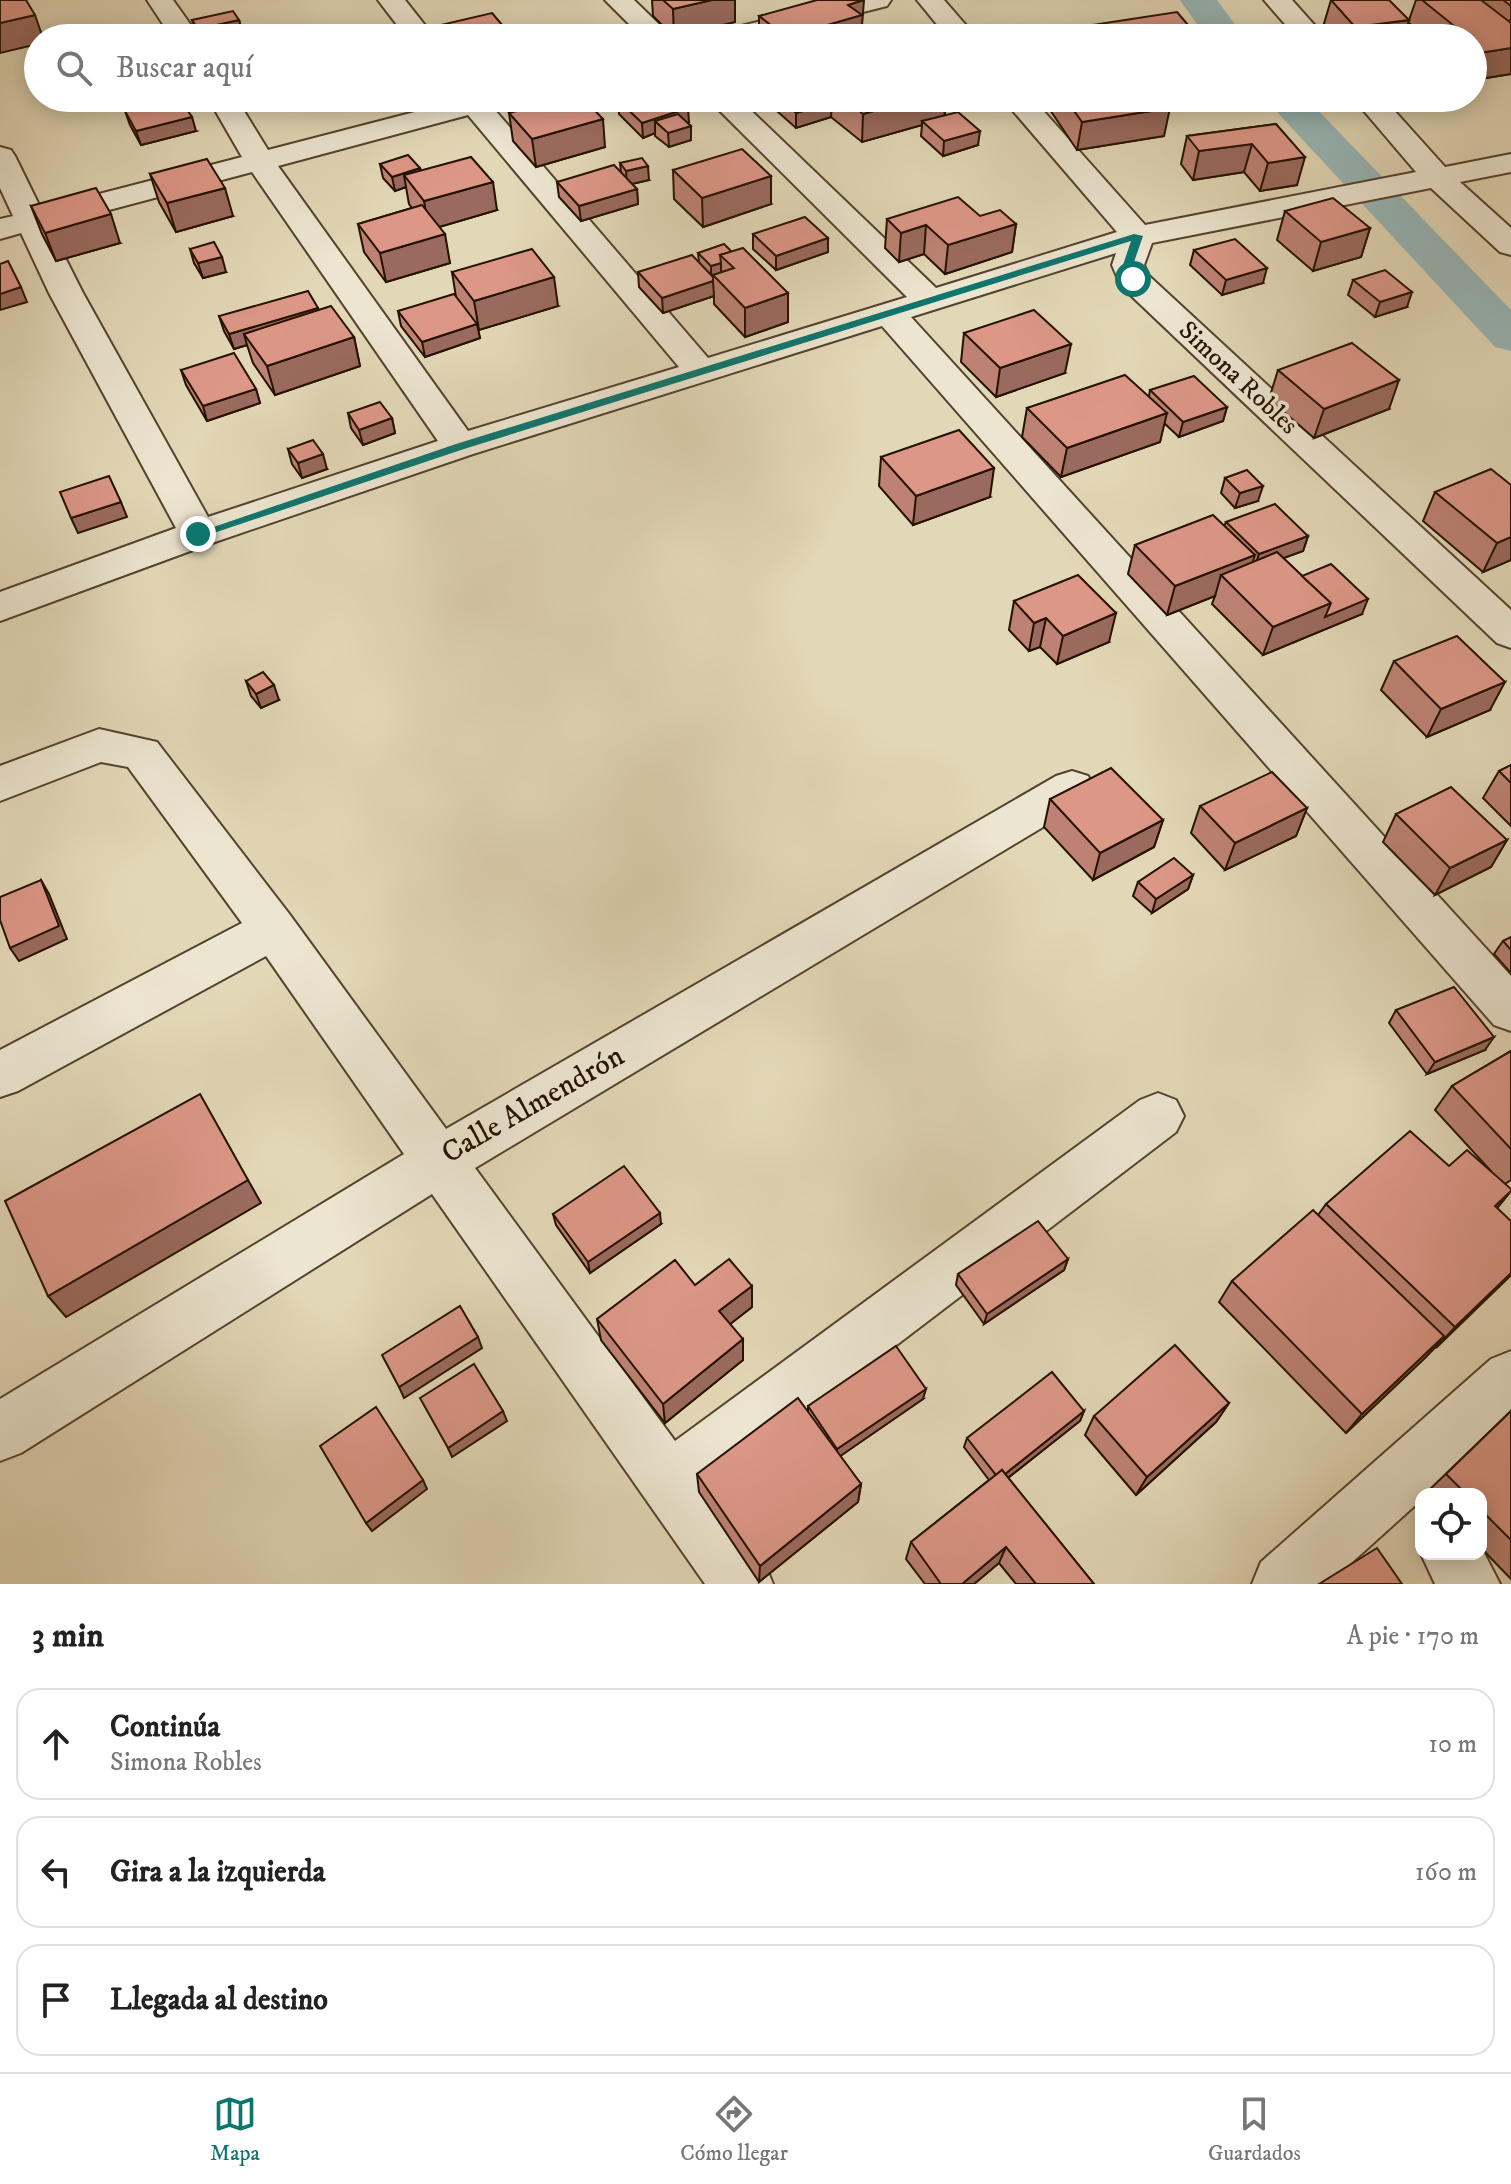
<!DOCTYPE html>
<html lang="es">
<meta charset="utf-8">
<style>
body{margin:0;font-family:"IM FELL DW Pica",serif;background:#f2f2f2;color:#222}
.controls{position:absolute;right:24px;bottom:24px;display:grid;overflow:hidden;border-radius:16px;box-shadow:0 4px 20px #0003}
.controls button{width:72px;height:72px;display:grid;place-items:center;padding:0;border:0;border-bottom:2px solid #e0e0e0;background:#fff;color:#222;font:40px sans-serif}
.stop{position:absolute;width:24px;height:24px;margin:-18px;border:6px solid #0f766e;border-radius:50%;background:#fff}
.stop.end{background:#0f766e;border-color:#fff;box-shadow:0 2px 8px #0008}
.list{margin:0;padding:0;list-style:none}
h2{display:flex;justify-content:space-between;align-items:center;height:104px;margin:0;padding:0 32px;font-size:34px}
h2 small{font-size:26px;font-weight:400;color:#767676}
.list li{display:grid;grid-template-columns:52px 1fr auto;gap:24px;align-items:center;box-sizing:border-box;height:112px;margin:0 16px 16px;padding:0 16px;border:2px solid #e0e0e0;border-radius:24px}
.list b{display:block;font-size:30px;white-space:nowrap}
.list p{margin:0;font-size:26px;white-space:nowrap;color:#767676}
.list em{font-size:26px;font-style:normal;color:#767676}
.icon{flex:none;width:44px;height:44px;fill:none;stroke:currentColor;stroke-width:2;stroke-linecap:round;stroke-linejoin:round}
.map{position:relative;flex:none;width:1511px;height:1584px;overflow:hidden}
.search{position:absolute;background:#fff;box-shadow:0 4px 20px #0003;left:24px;right:24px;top:24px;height:88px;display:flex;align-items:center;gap:20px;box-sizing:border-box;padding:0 28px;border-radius:44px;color:#767676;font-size:30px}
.sheet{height:488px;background:#fff}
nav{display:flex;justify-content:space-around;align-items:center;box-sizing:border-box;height:112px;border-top:2px solid #e0e0e0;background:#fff;font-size:22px;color:#767676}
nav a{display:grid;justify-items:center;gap:4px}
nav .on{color:#0f766e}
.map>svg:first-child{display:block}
</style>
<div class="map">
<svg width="1511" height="1584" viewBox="0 0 1511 1584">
<rect width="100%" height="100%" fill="#e2d7b6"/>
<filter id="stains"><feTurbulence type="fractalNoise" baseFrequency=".0025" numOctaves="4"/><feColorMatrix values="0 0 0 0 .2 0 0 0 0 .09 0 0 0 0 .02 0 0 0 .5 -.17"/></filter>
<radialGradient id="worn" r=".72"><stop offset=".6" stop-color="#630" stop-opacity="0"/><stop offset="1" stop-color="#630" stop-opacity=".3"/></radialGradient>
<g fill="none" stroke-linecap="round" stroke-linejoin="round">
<!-- canal -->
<g fill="#98b7b8" fill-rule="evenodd">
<path d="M1180 0H1217L1245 38H1207Z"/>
<path d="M1264 98H1306L1511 310V351L1495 347Z"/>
</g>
<defs>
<g id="street">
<path d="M147 0H173L200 38H172Z"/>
<path d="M378 0H405L435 38H407Z"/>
<path d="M605 0H634L673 38H643Z"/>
<path d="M846 0H891L887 6 760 38H713L717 32Z"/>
<path d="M917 0H944L977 38H948Z"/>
<path d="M1264 0H1292L1326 38H1297Z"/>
<path d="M208 98H236L268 150 457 101 455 98H515L511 104 494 109 708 358 907 297 707 98H738L936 288 1117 232 1002 98H1032L1145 225 1416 172 1353 98H1383L1445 167 1511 154V172L1460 182 1511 228V255L1500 252 1431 188 1152 243 1144 265 1148 275 1511 610V648L1497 643 1121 286 1112 265 1116 253 911 317 1511 976V1031L1494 1025 882 326 473 454 212 543 0 621V592L176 528 49 293 21 233 0 239V219L13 216 0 188V147L11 150 15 156 41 209 242 157ZM468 115 679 367 468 431 278 166ZM252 172 438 441 208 517 83 293 49 226Z"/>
<path d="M99 729 157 742 290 915 446 1129 1056 776 1072 771 1088 776 1094 788 1088 800 475 1168 675 1441 1140 1100 1158 1093 1176 1100 1184 1116 1176 1132 709 1488 764 1562 773 1584H705L432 1194 21 1453 0 1461V1399L404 1154 266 956 18 1091 0 1097V1050L242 923 128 767 101 762 0 801V766Z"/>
<path d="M1511 1351V1417L1427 1494H1421V1500L1328 1584H1252L1261 1562 1491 1359Z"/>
<path d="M1481 1547 1500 1584H1435L1421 1554H1481Z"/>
</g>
</defs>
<!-- street casing -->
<use href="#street" stroke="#54422e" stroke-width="4"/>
<!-- street -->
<use href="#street" fill="#ece5d0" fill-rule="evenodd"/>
</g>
<!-- wall -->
<g fill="#bd8274" stroke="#251100" stroke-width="2">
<path d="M652 0H735V22L674 37 653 16Z"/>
<path d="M1331 0 1409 20 1416 0H1511V20L1508 21 1511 74 1473 80V38H1425V37L1409 23 1404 38H1333L1323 27Z"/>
<path d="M759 16 862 27 861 28V38H759Z"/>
<path d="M192 20H239L243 34 223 38H199Z"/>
<path d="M432 27 509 33 510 38H433Z"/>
<path d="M561 98H599L586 102 605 147 536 167 513 141 509 113 562 99Z"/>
<path d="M615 98H677L689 122 687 123 691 126V140L669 147 655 136V133L643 138 619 114V102Z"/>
<path d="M769 98H946L945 115 978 145 943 156 921 136 922 125 862 142 831 117 796 128 769 104Z"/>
<path d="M1042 98H1162L1164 136 1077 150Z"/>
<path d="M125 111 196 131 141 145 130 125Z"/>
<path d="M1276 124 1297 185 1260 191 1244 172 1193 180 1181 164 1187 136Z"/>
<path d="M620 163 649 180 632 184 637 189 638 204 581 221 559 197 557 182 621 173Z"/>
<path d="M380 164 420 171 497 210 439 227 450 263 386 282 364 252 358 224 412 208 409 204 406 187 395 191 383 178Z"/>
<path d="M673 170 771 204 703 227 674 199Z"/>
<path d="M150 174 233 216 176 232 159 202Z"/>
<path d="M31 206 120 243 56 261 42 234Z"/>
<path d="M1285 211 1370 228 1361 257 1313 271 1277 240Z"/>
<path d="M980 216 1016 224 1012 252 945 274 924 254 899 262 885 248 887 219Z"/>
<path d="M753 234 828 238V252L776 270 753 249Z"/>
<path d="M190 249 226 272 203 278 194 263Z"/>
<path d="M1194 250 1263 283 1222 295 1190 265Z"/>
<path d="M732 252 788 293V322L745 337 714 304V296L663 313 639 287 638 272 699 262 698 253Z"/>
<path d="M452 272 558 306 478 330 480 338 425 357 401 326 398 311 456 297Z"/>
<path d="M1353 280 1407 307 1375 317 1348 295Z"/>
<path d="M219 316 354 337 360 366 275 395 253 363 247 345 234 349 224 331Z"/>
<path d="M964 333 1065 373 996 397 961 362Z"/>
<path d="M181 370 256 389 260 403 207 421 186 385Z"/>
<path d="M1278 370 1389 409 1314 438 1269 399Z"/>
<path d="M1150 390 1227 407 1223 421 1179 437 1164 423 1160 442 1061 477 1022 437 1027 408 1149 396Z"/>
<path d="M348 413 392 418 395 433 363 445 351 428Z"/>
<path d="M288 449 327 469 302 478 292 464Z"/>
<path d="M881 457 990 497 913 525 879 486Z"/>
<path d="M1225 478 1258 501 1235 508 1221 493Z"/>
<path d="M1511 485V560L1483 572 1423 521 1435 492Z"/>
<path d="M1226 522 1308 536 1303 551 1283 558 1302 576 1362 614 1263 655 1212 604 1215 596 1167 615 1128 574 1135 545 1224 526Z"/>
<path d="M1014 601 1109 642 1057 664 1040 647 1029 651 1009 630Z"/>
<path d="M1394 661 1490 710 1427 737 1381 690Z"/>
<path d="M246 681 279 700 261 708 251 696Z"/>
<path d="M1511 765V826L1483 798 1499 771Z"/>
<path d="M1050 799 1163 820 1154 847 1093 880 1044 827Z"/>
<path d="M1200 806 1307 808 1296 836 1225 870 1191 833Z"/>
<path d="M1396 814 1507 840 1491 867 1435 895 1383 842Z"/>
<path d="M1193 875 1188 889 1152 913 1133 896 1138 882Z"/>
<path d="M1511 937V973L1494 954 1503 941Z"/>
<path d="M1396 1010 1485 1050 1427 1074 1389 1023Z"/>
<path d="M1511 1051V1180L1505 1184 1511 1191 1497 1208 1511 1275 1346 1433 1219 1302 1232 1281 1318 1215 1326 1204 1449 1166 1490 1170 1435 1110 1452 1086Z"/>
<path d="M553 1214 661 1224 590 1273 556 1225Z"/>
<path d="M1068 1259 1064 1270 984 1324 956 1285 958 1274Z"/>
<path d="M695 1285 752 1286V1307L730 1324 743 1360 665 1423 601 1340 597 1319Z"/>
<path d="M923 1399 840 1456 861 1484 858 1502 759 1582 699 1492 697 1474 808 1411V1406Z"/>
<path d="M1229 1403 1216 1422 1136 1495 1085 1435 1094 1416Z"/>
<path d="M1084 1411 1080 1421 1008 1478 1094 1584H1016L999 1563 974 1584H925L906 1559 911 1542 989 1480 964 1447 967 1438Z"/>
<path d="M1511 1411V1579L1481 1548V1494H1429L1427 1492Z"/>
</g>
<!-- shaded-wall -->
<g fill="#9a6a5e" stroke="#251100" stroke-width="2">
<path d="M712 0H735V22L674 37 673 9Z"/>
<path d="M864 0 861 38H786L848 5Z"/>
<path d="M35 15 43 38H38V44L0 53V23Z"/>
<path d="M239 20 243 34 223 38H200L198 29Z"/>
<path d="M1409 20 1404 38H1352L1355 27Z"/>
<path d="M509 33 510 38H486Z"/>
<path d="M1511 48V74L1473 80V54Z"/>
<path d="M566 98H599V99L567 106Z"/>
<path d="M922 98H946L944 119 922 121V125L862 142 863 114Z"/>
<path d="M832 103 831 117 796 128V113Z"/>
<path d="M688 108 689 122 665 130 655 121V133L643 138 642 123Z"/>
<path d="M1170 108 1164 136 1077 150 1082 122Z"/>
<path d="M192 117 196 131 141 145 136 131Z"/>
<path d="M603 119 605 147 536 167 532 139Z"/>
<path d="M691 126V140L669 147 668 133Z"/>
<path d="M980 131 978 145 943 156 944 141Z"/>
<path d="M1252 144 1244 172 1193 180 1199 151Z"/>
<path d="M1305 157 1297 185 1260 191 1268 163Z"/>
<path d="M648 166 649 180 627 185 626 171Z"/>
<path d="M420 168 422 182 404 175 406 187 395 191 392 177Z"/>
<path d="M771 176V204L703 227 702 198Z"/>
<path d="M493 182 497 210 429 230 424 201Z"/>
<path d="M225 188 233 216 176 232 167 203Z"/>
<path d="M637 189 638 204 581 221 579 206Z"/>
<path d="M111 214 120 243 56 261 45 233Z"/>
<path d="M1016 224 1012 252 945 274 948 245Z"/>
<path d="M926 225 924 254 899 262 901 233Z"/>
<path d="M1370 228 1361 257 1313 271 1321 242Z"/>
<path d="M445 234 450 263 386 282 380 253Z"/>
<path d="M828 238V252L776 270V256Z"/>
<path d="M222 257 226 272 203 278 198 263Z"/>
<path d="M721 263V278L713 275V280L711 281V266Z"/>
<path d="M1267 268 1263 283 1222 295 1226 280Z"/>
<path d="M554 277 558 306 479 330 474 301Z"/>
<path d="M713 281 714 296 663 313 662 298Z"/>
<path d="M21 287 27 302 0 310V294Z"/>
<path d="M1412 292 1407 307 1375 317 1380 302Z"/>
<path d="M788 293V322L745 337V308Z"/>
<path d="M318 308 322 323 244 334 247 345 234 349 229 334Z"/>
<path d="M477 324 480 338 425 357 422 342Z"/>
<path d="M354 337 360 366 275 395 267 366Z"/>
<path d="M1071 344 1065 373 996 397 1000 368Z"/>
<path d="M1399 380 1389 409 1314 438 1324 409Z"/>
<path d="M256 389 260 403 207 421 203 406Z"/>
<path d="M1227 407 1223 421 1179 437 1183 422Z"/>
<path d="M1167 413 1160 442 1061 477 1067 448Z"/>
<path d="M392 418 395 433 363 445 359 430Z"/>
<path d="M323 454 327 469 302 478 298 463Z"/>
<path d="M994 468 990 497 913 525 916 496Z"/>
<path d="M1263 486 1258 501 1235 508 1240 493Z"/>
<path d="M121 502 127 517 78 533 71 518Z"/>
<path d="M1308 536 1303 551 1254 569 1259 554Z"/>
<path d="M1511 537V560L1483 572 1497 543Z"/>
<path d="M1255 555 1246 583 1221 575 1215 596 1167 615 1175 586Z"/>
<path d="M1368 599 1362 614 1263 655 1273 627 1331 603Z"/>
<path d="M1116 613 1109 642 1057 664 1063 636Z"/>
<path d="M1046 618 1040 647 1029 651 1034 623Z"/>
<path d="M1505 682 1490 710 1427 737 1441 709Z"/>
<path d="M274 685 279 700 261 708 256 694Z"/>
<path d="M1307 808 1296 836 1225 870 1235 843Z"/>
<path d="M1163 820 1154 847 1093 880 1100 853Z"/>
<path d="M1507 840 1491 867 1435 895 1450 868Z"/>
<path d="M1193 875 1188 889 1152 913 1156 899Z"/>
<path d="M41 880 49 894 67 939 19 961 10 948Z"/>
<path d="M1494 1037 1485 1050 1427 1074 1435 1062Z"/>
<path d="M248 1180 261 1203 66 1317 48 1296Z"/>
<path d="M1511 1191 1493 1213 1495 1206Z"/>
<path d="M660 1213 661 1224 590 1273 588 1262Z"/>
<path d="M1068 1259 1064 1270 984 1324 987 1314Z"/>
<path d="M1511 1273V1275L1436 1348 1455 1327Z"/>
<path d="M752 1286V1307L720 1332 719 1311Z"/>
<path d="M1444 1336 1426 1357 1346 1433 1362 1414Z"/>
<path d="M478 1337 482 1348 404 1398 399 1387Z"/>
<path d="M743 1339V1360L665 1423 663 1404Z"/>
<path d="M926 1389 923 1399 836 1459 837 1449Z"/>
<path d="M1229 1403 1216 1422 1136 1495 1147 1477Z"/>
<path d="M503 1411 507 1421 452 1457 448 1448Z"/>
<path d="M1084 1411 1080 1421 995 1488 999 1479Z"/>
<path d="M423 1480 427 1489 372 1531 366 1523Z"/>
<path d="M861 1484 858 1502 759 1582 760 1566Z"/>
<path d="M1006 1547 999 1563 974 1584H962Z"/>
</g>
<!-- building -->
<g fill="#dc9787" stroke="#251100" stroke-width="2">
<path d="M0 0H26L35 15 0 23Z"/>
<path d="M663 0H712L673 9Z"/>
<path d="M817 0H863L848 5 862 15 786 37 759 16Z"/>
<path d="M1331 0H1389L1409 20 1355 27Z"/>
<path d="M1422 0H1481L1511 23V48L1473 54V38H1438L1428 29 1453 25Z"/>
<path d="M1503 0H1511V6Z"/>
<path d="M233 11 239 20 198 29 192 20Z"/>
<path d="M1177 12 1199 38H1023L1021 36Z"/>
<path d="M492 13 509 33 486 38H441L432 27Z"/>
<path d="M179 98 192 117 136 131 125 111Z"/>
<path d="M566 98H583L603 119 532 139 509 113Z"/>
<path d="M624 98H677L688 108 642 123 618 100Z"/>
<path d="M779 98H832V103L796 113Z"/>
<path d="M843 98H922L863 114Z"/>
<path d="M1065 98H1162L1170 108 1082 122Z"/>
<path d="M958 112 980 131 944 141 922 121Z"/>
<path d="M678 114 691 126 668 133 655 121Z"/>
<path d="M1276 124 1305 157 1268 163 1252 144 1199 151 1187 136Z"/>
<path d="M742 149 771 176 702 198 673 170Z"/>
<path d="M408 155 420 168 392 177 380 164Z"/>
<path d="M471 157 493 182 424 201 404 175Z"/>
<path d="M642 158 648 166 626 171 620 163Z"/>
<path d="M207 159 225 188 167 203 150 174Z"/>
<path d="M614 165 637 189 579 206 557 182Z"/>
<path d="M96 188 111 214 45 233 31 206Z"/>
<path d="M958 197 980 216 1000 210 1016 224 948 245 926 225 901 233 887 219Z"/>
<path d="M1333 198 1370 228 1321 242 1285 211Z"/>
<path d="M422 205 445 234 380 253 358 224Z"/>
<path d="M805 217 828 238 776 256 753 234Z"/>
<path d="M1235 239 1267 268 1226 280 1194 250Z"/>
<path d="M214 242 222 257 198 263 190 249Z"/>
<path d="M724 244 732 252 720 255 721 263 711 266 698 253Z"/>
<path d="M743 248 788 293 745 308 713 275 734 268 720 255Z"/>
<path d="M532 249 554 277 474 301 452 272Z"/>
<path d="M692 255 713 277V281L662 298 638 272Z"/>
<path d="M8 261 21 287 0 294V264Z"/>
<path d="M1385 270 1412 292 1380 302 1353 280Z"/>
<path d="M308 291 318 308 229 334 219 316Z"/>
<path d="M454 294 477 324 422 342 398 311Z"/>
<path d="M331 306 354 337 267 366 244 334Z"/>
<path d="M1034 310 1071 344 1000 368 964 333Z"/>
<path d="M1352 343 1399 380 1324 409 1278 370Z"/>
<path d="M234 353 256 389 203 406 181 370Z"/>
<path d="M1125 375 1167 413 1067 448 1027 408Z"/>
<path d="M1194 376 1227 407 1183 422 1150 390Z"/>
<path d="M380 402 392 418 359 430 348 413Z"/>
<path d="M959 430 994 468 916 496 881 457Z"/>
<path d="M313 440 323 454 298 463 288 449Z"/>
<path d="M1491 469 1511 485V537L1497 543 1435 492Z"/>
<path d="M1247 470 1263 486 1240 493 1225 478Z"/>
<path d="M109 476 121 502 71 518 60 492Z"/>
<path d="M1275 504 1308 536 1259 554 1226 522Z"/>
<path d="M1213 515 1255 555 1175 586 1135 545Z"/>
<path d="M1277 552 1331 603 1273 627 1221 575Z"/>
<path d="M1331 564 1368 599 1325 617 1331 603 1302 576Z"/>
<path d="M1078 575 1116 613 1063 636 1046 618 1034 623 1014 601Z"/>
<path d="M1457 636 1505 682 1441 709 1394 661Z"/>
<path d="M263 672 274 685 256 694 246 681Z"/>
<path d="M1511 765V783L1499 771Z"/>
<path d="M1111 768 1163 820 1100 853 1050 799Z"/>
<path d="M1272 772 1307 808 1235 843 1200 806Z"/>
<path d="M1451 787 1507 840 1450 868 1396 814Z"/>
<path d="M1174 858 1193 875 1156 899 1138 882Z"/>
<path d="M41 880 59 926 10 948 0 920V897Z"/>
<path d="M1511 937V950L1503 941Z"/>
<path d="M1454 987 1494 1037 1435 1062 1396 1010Z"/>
<path d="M1511 1051V1149L1452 1086Z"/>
<path d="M200 1094 248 1180 48 1296 5 1201Z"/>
<path d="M1410 1131 1449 1166 1467 1150 1511 1189V1191L1495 1206 1511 1221V1273L1455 1327 1326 1204Z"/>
<path d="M624 1166 660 1213 588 1262 553 1214Z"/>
<path d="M1313 1210 1444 1336 1362 1414 1232 1281Z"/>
<path d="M1038 1221 1068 1259 987 1314 958 1274Z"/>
<path d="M729 1259 752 1286 719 1311 743 1339 663 1404 597 1319 675 1260 695 1285Z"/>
<path d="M460 1306 478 1337 399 1387 382 1355Z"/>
<path d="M1175 1345 1229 1403 1147 1477 1094 1416Z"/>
<path d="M896 1346 926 1389 837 1449 808 1406Z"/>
<path d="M474 1364 503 1411 448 1448 420 1398Z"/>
<path d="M1052 1372 1084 1411 1005 1474 1002 1470 996 1475 967 1438Z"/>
<path d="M798 1398 861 1484 760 1566 697 1474Z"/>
<path d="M376 1407 423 1480 366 1523 320 1446Z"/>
<path d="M1511 1411V1540L1481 1510V1494H1466L1446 1474Z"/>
<path d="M1002 1470 1094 1584H1036L1006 1547 962 1584H941L911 1542Z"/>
<path d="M1377 1548 1402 1584H1319Z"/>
</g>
<!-- route -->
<path fill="#0f766e" d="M1134 234 1143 236 1133 265 1136 281H1130L1123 265 1131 241 464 449 202 537 193 534 456 444Z"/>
<g text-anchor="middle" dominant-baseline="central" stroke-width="7" stroke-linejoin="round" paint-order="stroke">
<!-- far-street labels -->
<g font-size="26" fill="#251100" stroke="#ece5d0">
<text transform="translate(1238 378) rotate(43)">Simona Robles</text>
</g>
<!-- street labels -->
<g font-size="30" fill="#251100" stroke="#ece5d0">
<text transform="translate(533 1105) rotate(-30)">Calle Almendrón</text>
</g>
</g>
<rect width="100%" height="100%" filter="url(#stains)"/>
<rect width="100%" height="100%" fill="url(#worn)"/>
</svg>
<div class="controls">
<button><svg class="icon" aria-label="locate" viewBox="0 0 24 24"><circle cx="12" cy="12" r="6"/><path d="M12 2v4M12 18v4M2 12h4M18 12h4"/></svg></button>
</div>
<div class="stop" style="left:1133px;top:279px"></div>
<div class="stop end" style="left:198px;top:534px"></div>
<div class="search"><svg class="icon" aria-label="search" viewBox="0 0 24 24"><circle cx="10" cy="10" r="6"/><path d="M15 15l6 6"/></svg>Buscar aquí</div>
</div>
<section class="sheet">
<h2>3 min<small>A pie · 170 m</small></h2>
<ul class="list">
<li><svg class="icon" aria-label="ahead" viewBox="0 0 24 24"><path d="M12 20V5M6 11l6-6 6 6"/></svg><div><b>Continúa</b><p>Simona Robles</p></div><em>10 m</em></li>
<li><svg class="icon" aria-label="left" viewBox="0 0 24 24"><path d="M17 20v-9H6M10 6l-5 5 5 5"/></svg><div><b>Gira a la izquierda</b></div><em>160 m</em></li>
<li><svg class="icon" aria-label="arrive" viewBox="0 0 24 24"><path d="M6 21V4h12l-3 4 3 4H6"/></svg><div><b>Llegada al destino</b></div></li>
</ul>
</section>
<nav>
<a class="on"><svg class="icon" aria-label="map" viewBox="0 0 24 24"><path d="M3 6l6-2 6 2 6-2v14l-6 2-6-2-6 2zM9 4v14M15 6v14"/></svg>Mapa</a>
<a><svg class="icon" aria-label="directions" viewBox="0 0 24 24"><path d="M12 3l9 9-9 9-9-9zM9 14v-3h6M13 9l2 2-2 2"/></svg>Cómo llegar</a>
<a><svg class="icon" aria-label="saved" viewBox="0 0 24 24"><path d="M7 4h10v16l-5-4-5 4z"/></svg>Guardados</a>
</nav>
